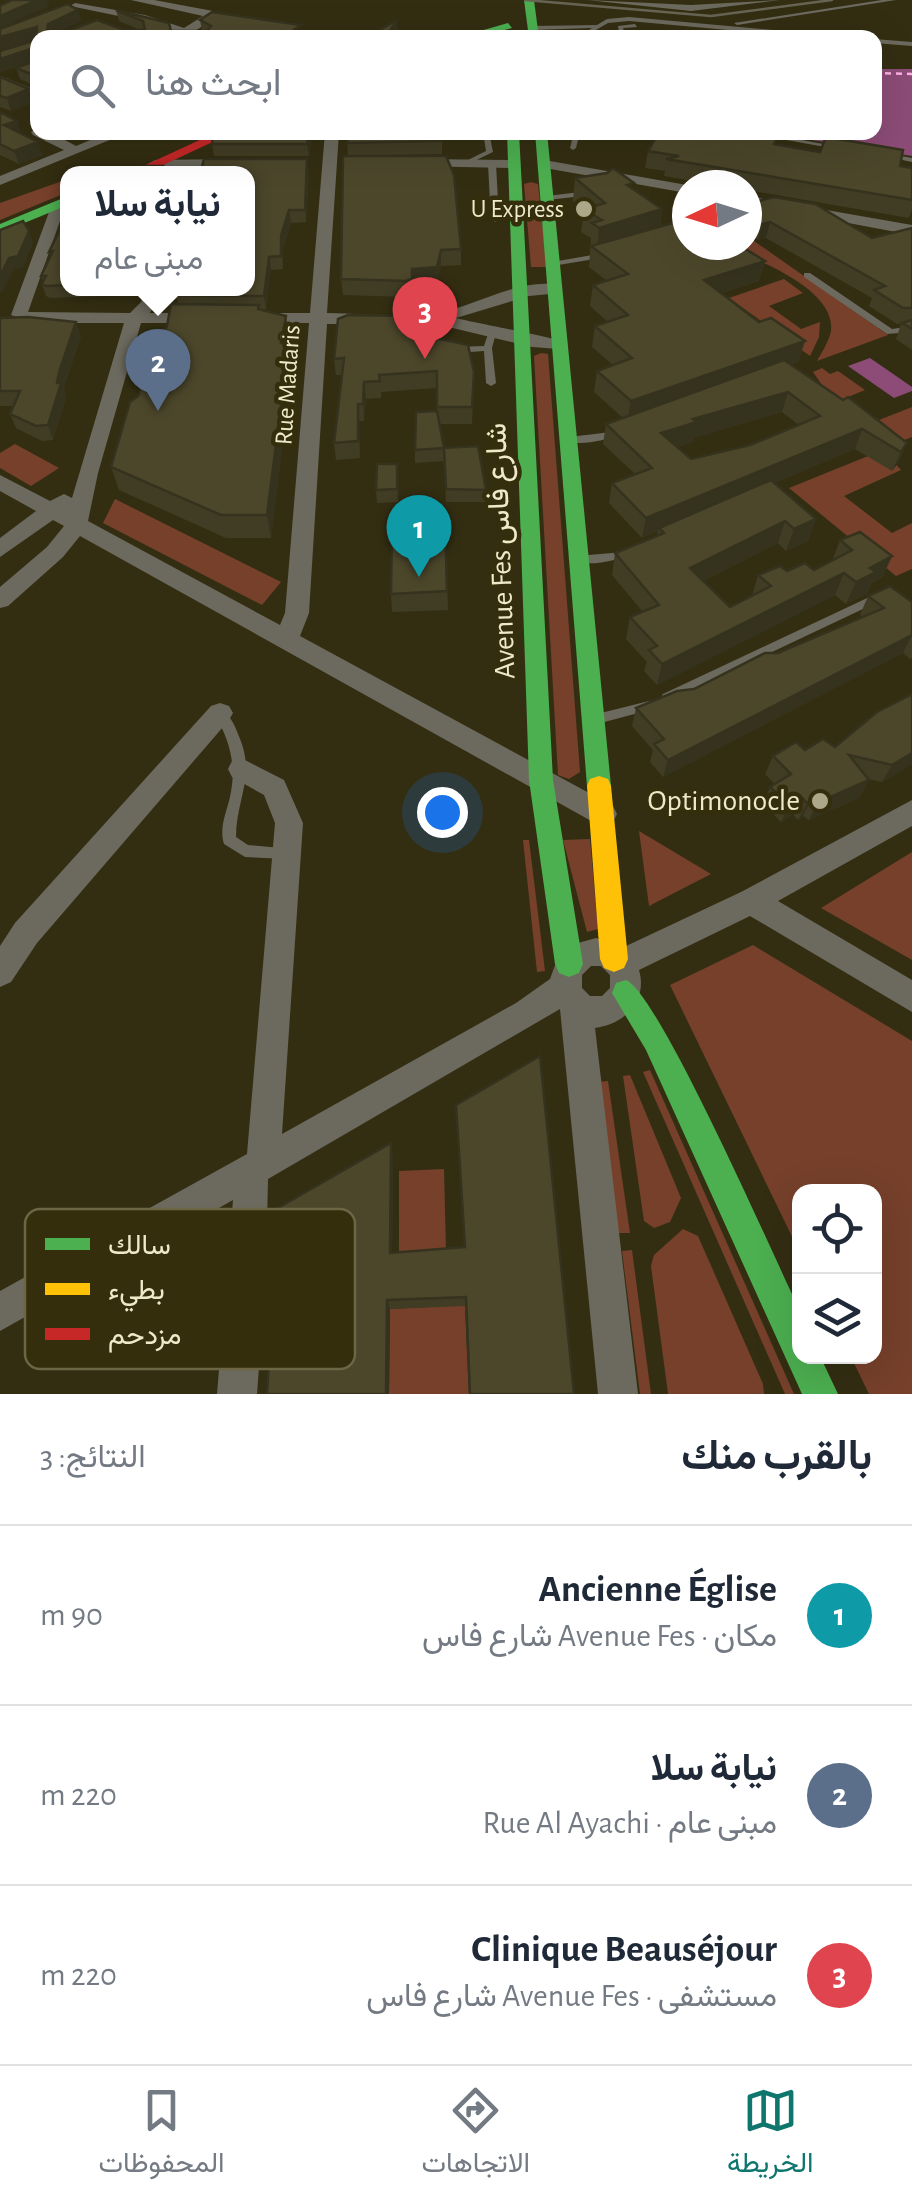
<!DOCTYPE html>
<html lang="ar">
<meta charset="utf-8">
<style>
body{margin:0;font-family:"Alegreya Sans",Vazirmatn,sans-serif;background:#f2f2f3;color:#1f2937;direction:rtl}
.controls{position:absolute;right:30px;bottom:30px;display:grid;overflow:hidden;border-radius:20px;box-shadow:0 10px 40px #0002}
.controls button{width:90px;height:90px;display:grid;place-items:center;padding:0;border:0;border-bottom:2px solid #e0e1e3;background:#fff;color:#1f2937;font:50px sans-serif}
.compass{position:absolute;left:672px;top:170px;width:90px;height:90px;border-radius:50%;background:#fff;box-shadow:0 10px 40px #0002;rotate:266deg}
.you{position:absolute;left:442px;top:812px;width:35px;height:35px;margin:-25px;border:8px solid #fff;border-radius:50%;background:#1a73e8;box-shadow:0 0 0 15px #1a73e833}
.badge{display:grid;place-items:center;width:65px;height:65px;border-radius:50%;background:#0f766e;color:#fff;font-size:32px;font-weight:700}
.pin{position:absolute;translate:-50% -82px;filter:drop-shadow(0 2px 5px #0008)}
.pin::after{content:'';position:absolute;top:52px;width:35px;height:30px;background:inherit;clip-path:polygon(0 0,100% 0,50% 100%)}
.popup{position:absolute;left:60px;top:166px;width:195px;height:130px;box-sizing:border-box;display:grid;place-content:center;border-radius:20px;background:#fff;filter:drop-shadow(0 2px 8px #0005);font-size:32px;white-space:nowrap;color:#747a83}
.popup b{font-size:38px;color:#1f2937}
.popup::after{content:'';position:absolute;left:50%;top:100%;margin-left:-20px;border:20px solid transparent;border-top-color:#fff}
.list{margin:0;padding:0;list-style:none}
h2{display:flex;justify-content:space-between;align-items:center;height:130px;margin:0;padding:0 40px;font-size:42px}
h2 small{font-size:32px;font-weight:400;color:#747a83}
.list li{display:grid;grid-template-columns:65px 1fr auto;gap:30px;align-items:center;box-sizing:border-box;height:180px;padding:0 40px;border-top:2px solid #e0e1e3}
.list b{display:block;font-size:38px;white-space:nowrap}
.list p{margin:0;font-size:32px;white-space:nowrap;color:#747a83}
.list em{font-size:32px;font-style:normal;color:#747a83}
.icon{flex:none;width:55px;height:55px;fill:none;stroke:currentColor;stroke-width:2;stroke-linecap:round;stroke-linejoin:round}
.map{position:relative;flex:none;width:912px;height:1394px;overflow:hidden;direction:ltr}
.search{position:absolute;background:#fff;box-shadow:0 10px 40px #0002;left:30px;right:30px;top:30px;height:110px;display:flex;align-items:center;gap:25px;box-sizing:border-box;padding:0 35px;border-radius:20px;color:#747a83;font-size:38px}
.sheet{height:670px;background:#fff}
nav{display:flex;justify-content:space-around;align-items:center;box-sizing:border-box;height:140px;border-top:2px solid #e0e1e3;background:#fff;font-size:28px;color:#747a83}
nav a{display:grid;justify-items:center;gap:5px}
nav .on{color:#0f766e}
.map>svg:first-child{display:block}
</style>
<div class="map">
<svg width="912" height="1394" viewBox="0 0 912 1394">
<rect width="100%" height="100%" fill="#332e12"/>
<!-- green -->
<g fill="#76402b">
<path d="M68 179V192L0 220V203Z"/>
<path d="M531 182 538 184 547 267H531L524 184Z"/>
<path d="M747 236 888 335 817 361C822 352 829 341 831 331 836 288 754 259 723 245H747Z"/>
<path d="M784 279 803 293 769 306 801 329 820 322 819 337 810 356 729 298Z"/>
<path d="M541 353 548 354 580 772 569 779 558 775 534 356Z"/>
<path d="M822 368 830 374 838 371 865 390 848 397 879 420 912 407V437L887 447 829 395 813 372Z"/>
<path d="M15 444 59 468 31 486 0 468V453Z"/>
<path d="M883 450 901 470 844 496 892 533 912 523V569L896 576 789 488Z"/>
<path d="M115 499 281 582 262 605 103 523Z"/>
<path d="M639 831 711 874 649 906Z"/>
<path d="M590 839 598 929 587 932 563 840Z"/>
<path d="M523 840H529L545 971 537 972Z"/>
<path d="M912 852V960L821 908Z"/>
<path d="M753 945 912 1041V1394H869L851 1357 874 1356V1192H800L799 1251 670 985Z"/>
<path d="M650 1070 794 1394H785L643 1072Z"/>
<path d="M630 1075 681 1198 670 1222 654 1228 644 1221 623 1076Z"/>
<path d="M608 1081 630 1233H618L598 1082Z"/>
<path d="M444 1169 446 1252 399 1254V1171Z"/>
<path d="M683 1229 698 1236 763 1384 764 1394H668L651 1266 654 1255Z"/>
<path d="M632 1250 651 1394H640L622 1251Z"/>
<path d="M465 1305 469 1394H389L390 1309Z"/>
</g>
<!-- water -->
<g fill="#8c4c77">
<path d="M875 69H912V156L768 133 874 132Z"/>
<path d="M870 358 912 387V391L894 398 848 366Z"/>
</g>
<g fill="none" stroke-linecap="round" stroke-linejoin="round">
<!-- ferry -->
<path stroke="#ffb0e6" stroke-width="2.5" stroke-dasharray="6 5" stroke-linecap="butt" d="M874 73 912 74"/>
<!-- lane -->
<g fill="#6c6a5e" fill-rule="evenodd">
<path d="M882 0H896L737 25 734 23Z"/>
<path d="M629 17 840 36 843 38H815L629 21 608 23 589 34 586 32 592 28 533 30 530 28 533 26 597 25 607 19Z"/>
<path d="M635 24 637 27 623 28 626 38H620L618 26Z"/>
<path d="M874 39 912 42V46L874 43Z"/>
<path d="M483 132H489L493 152 466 165H462V163L486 151Z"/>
<path d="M574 132H580L576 148 573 150 570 148Z"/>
<path d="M742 132H760L839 147 836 149Z"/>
<path d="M885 153 912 158V162L883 156V154Z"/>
<path d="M492 162 496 164 499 220 495 222 491 220 488 164Z"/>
<path d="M153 163H157L163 169 188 168 192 170 188 172 161 173 153 165Z"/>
<path d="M589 191H592V195L547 200 543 198 547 196Z"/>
<path d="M604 253H607V257L552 266 548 264 552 262Z"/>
<path d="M804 273H810L892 329 912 326V332L887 334 804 277Z"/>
<path d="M446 318 450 321 436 337 443 346 436 348 427 337 443 319Z"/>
<path d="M489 331 496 333 492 348 496 383 491 386 486 383 484 351 455 353 451 350 455 347 484 346Z"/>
<path d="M619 430 622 431V435C604 440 580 447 562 440 576 434 601 435 619 430Z"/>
<path d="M631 547 635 548 637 551 635 554C616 560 589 568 571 560L577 556 612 553Z"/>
<path d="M880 592 886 596 884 599 671 700H663L661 697 663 694Z"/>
<path d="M649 701 653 703 655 706 653 709 597 724 593 723 591 719 593 715Z"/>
<path d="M220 708C229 714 234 723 238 734 257 776 236 798 236 837L248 845 292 849 294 853 292 857 287 859 245 857 224 844C219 828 226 814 230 797 237 765 230 741 214 713L216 709Z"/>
</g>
<!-- street -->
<g fill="#6c6a5e" fill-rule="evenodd">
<path d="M131 0H154L213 11 212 20 195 31 209 38 182 37 143 21 70 6 75 3 145 15 184 28 203 16Z"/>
<path d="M587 0 691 5 780 0 691 11Z"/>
<path d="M0 76 38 91V100L0 84Z"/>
<path d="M38 128V132H50L76 146 110 132H129L0 185V176L64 150 33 135 31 132Z"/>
<path d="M325 132H339L327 313C362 313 404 320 438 313 478 305 518 278 560 285V293L529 296 456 318C474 323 560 338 568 344L559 349 532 347 436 324H327L309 613 300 636 613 806 617 814 613 822 603 826 593 822 80 536 63 557 8 606 0 608V587L47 547 64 526 53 520 0 557V538L36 511 0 491V475L50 501 64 494 72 498 124 323H33L11 315 52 204 59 200 66 204 28 312 130 313 141 302 146 288H163L150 313H201L210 318 201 323H141L98 473 88 521 280 625 285 613 309 323H256L247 318 256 313H310Z"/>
<path d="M419 159 514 160 521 164 514 168 414 166V160Z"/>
<path d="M155 160 234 159 241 163 234 167H150L148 164Z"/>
<path d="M544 160 687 185V193L539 167V161Z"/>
<path d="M747 196 912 225V235L747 204Z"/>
<path d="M220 703 229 706 233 713 229 720 37 943 11 982 0 987V946L15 923 211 706Z"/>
<path d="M241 758 284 780 303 823 282 1134 516 1003 550 979 558 957 571 945 596 938 624 947 741 892 912 800V826L778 901 912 980V1012L750 916 639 970C648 1001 625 1024 595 1028L638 1394H598L560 1009 268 1179 266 1271 257 1394H217L233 1200 0 1331V1291L247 1154 275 823 264 795 232 777 228 769 232 761ZM591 966H601L610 975V988L602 996H590L582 988V975Z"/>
</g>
<!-- fast -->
<g fill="#4caf50" fill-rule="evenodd">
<path d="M524 0H534L539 38H529Z"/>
<path d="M508 23 512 28 475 38H456Z"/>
<path d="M507 132H519L553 780 583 964 579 973 569 977 559 973 555 964 529 780Z"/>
<path d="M535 132H547L611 786 608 793 599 796 590 793 587 786Z"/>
<path d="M68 196V205L0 233V224Z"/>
<path d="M626 980C659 993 776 1262 800 1311V1356H820L838 1394H802L646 1050 612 993 616 983Z"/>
</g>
<!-- slow -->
<path fill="#ffc107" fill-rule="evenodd" d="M599 776 608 779 611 786 628 959 624 968 614 972 604 968 600 959 587 786 590 779Z"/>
<!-- jam -->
<path fill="#c62828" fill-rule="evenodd" d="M217 132H234L144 174H126Z"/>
<!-- tram -->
<path stroke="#676453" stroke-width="2.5" d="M525 0 711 16 832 0"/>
</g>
<!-- wall -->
<g fill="#413d25" fill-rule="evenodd">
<path d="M78 10 81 21 61 30H140L119 21 116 10 171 31H202L200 20 301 25 38 59 0 72V51L36 39 0 49V29Z"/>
<path d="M38 60V87L20 79 16 68Z"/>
<path d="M0 77 29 89 33 102 11 111 0 107Z"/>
<path d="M0 112 21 134 38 142 42 155 19 164 0 155Z"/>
<path d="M219 132H313L309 156H214L212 144Z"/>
<path d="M442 141V154L348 156 347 143Z"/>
<path d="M778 145 912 168V209L909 218 747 190V185H716L664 176 665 171 645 168 648 151Z"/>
<path d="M343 156 461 249V265L441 266 437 283 412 285 413 295 406 297 343 295 341 279Z"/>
<path d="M309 172 306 222 291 223 283 249V269L271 270 266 309H260L289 339 292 366 271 538H226L119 490 111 467 138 396 167 326 178 304 177 299H171L168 288H248Z"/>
<path d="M575 178 634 190 662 209 660 227 765 261 759 281 722 293 759 322 805 341 798 362 791 365 907 443 898 463 892 471 855 449 774 483 816 519 808 541 786 551 778 543 703 581 730 607 752 596 758 575 787 571 814 570 832 561 840 540 892 556 882 578 871 584 867 594 846 604 835 595 657 685 644 671 647 662 626 639 630 617 643 612 612 575 615 553 657 535 658 531 642 538 609 503 612 483 635 474 603 444 606 424 623 418 594 392 597 371 613 365 592 347 595 326 608 322 590 306 593 285 607 281 589 267 591 238 581 232 584 210 573 201ZM782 412 799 425 750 445 691 459 677 447 693 442 694 438Z"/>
<path d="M747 204 872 238 912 228V350L896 339 901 324H897L869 306 872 298 766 238 758 240 747 232Z"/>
<path d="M68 213V288H130L129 295 50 298 46 296 42 284 43 281 41 276 50 257 49 252Z"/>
<path d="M0 318 81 336 64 387 66 398 53 440 42 441 16 428 10 414 14 406H0Z"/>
<path d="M338 319 474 372 472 424H439L444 448 486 490V502H446L444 461 415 463V450L437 411V388L381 392V398L366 399 364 421H359L360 458 336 460 334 443 342 375H336L334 359Z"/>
<path d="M397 464 398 502 377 503 376 490Z"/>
<path d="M445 524 448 610 392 612 391 594Z"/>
<path d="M868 596 912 602V658L910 659 903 653 663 777 650 762 653 750 632 726 636 708 694 689 863 617 860 615Z"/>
<path d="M912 694V764L882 782 867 779 869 780 859 798 809 820 803 816 798 820 793 814 781 822 763 804 770 787 775 784 765 774 773 756 805 750 835 747Z"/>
<path d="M456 1105 574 1394H469L465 1306 390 1309 267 1394 391 1143 393 1158 392 1253 464 1247Z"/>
</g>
<!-- shaded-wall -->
<g fill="#35321e">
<path d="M37 0H50L47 2 49 7 0 28V16Z"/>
<path d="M78 10 81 21 51 35 47 29 48 24Z"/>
<path d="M397 20V31L393 38H385Z"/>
<path d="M37 27 38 39 0 49V37Z"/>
<path d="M37 47 38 59 0 72V60Z"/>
<path d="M29 89 33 102 11 111 7 98Z"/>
<path d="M17 121 22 134 4 125Z"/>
<path d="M309 132H313L309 156 307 144Z"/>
<path d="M38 142 42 155 19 164 14 151Z"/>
<path d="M307 159 309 172 306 222 305 210Z"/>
<path d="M662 209 659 232 597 251 599 228Z"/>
<path d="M289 210 291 223 283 249V269L281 236Z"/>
<path d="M770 222 766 238 758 240 762 224Z"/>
<path d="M29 231 33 243 23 268 14 269 3 291 0 293V276L9 258Z"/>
<path d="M441 250V266L437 283 412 285 413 295 406 297V281L412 269Z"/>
<path d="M269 257 271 270 266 309 264 296Z"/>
<path d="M765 261 759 281 700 300 704 280Z"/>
<path d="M286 316 289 339 284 366 281 343Z"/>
<path d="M76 322 81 336 64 387 66 398 53 440 48 425 59 372Z"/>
<path d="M805 341 798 362 627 422 631 401Z"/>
<path d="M289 343 292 366 271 538 267 515Z"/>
<path d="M364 382 366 399 364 421 363 404Z"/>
<path d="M788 392 782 412 694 438 693 442 658 453 661 433 693 419Z"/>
<path d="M862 429 855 449 661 530 659 528 658 531 642 538 646 518Z"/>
<path d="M907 443 898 463 892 471 901 452Z"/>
<path d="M816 519 808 541 786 551 794 529Z"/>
<path d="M785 521 778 543 684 590 690 568Z"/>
<path d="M892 556 882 578 871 584 867 594 846 604 856 582 870 568Z"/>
<path d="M844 573 835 595 657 685 662 664Z"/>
<path d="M912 635 903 653 663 777 668 760Z"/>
<path d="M912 753V764L882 782 892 765Z"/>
<path d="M869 780 859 798 809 820 817 803Z"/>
<path d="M801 797 793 814 781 822 789 805Z"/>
<path d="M812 799 803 816 798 820 807 803Z"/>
<path d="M391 1143 393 1158 392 1264 390 1253Z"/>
<path d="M387 1300 390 1309 389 1394H386Z"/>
</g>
<!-- building -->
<g fill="#4c472b" stroke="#35321e" stroke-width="2.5" fill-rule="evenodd">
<path d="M12 0H37L0 16V6Z"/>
<path d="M67 4 78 10 48 24 47 29 68 31 97 20 124 30H145L143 21 116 10 169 23 171 31H207L211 26 200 20 212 12 301 25 292 31 324 35V38H38V56L37 47 0 59V51L36 40 37 27 0 37V29Z"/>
<path d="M397 20 385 38H366Z"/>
<path d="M38 60V77L16 68Z"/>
<path d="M0 77 29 89 7 98 0 96Z"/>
<path d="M0 112 17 121 4 125 38 142 14 151 0 144Z"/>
<path d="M219 132H309L307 144H212L213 136Z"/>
<path d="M348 132H438L442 141 347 143Z"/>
<path d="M659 132H780L774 144 820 152 826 137 903 150 900 166 912 168V200L666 159 679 156 648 151Z"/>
<path d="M343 156H446L454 175 461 249 441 250 437 267 412 269V279L406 281 341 279Z"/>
<path d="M204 159H307L305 210H289L281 236V256L269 257 264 296 176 295 177 288H248V174H200Z"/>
<path d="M142 166H163L160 174H139Z"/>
<path d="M613 168 634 183 627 185 662 209 599 228 592 223 602 220 584 209 605 203 575 178 607 173Z"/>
<path d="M774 197 815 204 872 238 912 228V308H903L874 290 885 286 770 222 762 224 747 214V204Z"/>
<path d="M68 213V285L46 286 42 284 46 276H41L53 251 49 252Z"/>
<path d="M687 219V245H739L765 261 704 280 759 322 771 318 805 341 631 401 597 371 632 358 595 326 628 315 593 285 628 274 591 246Z"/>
<path d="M23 221 29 231 18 256 9 258 0 276V230Z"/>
<path d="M171 304 259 305 258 309 286 316 281 343H289L267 515H221L111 467 130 402 138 396 148 356 167 326Z"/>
<path d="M348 315 405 316 432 337 468 345 474 372 472 407H437V371L379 375 380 381 364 382 363 404H358V441L334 443 344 358 334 359 338 319Z"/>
<path d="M28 317 76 322 59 372 57 383H61L48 425 36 426 10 414 20 391H0V318Z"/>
<path d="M912 320V329L902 323Z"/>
<path d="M784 360 843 400 848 397 907 443 901 452 862 429 646 518 612 483 652 468 606 424ZM788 392 820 416 750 445 691 459 661 433 697 422 693 419Z"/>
<path d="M437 411 444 448 478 446 486 490 446 489 444 448 415 450 416 412Z"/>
<path d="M377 464H397V489L376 490Z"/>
<path d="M771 480 816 519 794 529 785 521 690 568 730 607 771 586 758 575 780 566 787 571 805 563 814 570 852 550 840 540 860 532 892 556 870 568 876 572 856 582 844 573 662 664 649 650 657 646 630 617 659 605 615 553 664 533 659 528Z"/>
<path d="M392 524H445L447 591 391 594Z"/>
<path d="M890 586 912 602V635L668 760 654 744 664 739 636 708 677 691 694 689 765 653H778L884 608 868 596Z"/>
<path d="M912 694V753L892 765 849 755 869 780 817 803 812 799 807 803 801 797 789 805 770 787 791 774 773 756 796 742 805 750 823 739 835 747 877 712Z"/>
<path d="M540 1056 574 1394H470L466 1297 387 1300 386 1394H267L278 1208 391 1143 390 1253 465 1247 456 1105Z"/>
</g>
<!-- markers -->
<g fill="#ada889" stroke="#342e0d" stroke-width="4">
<circle cx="584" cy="209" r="10"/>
<circle cx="820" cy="801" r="10"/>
</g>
<g text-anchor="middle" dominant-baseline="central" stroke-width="9" stroke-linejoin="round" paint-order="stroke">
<!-- far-poi labels -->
<g font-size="25" fill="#eee9c9" stroke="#342e0d" text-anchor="end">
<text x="564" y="209">U Express</text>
</g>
<!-- far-street labels -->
<g font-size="25" fill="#eee9c9" stroke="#342e0d">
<text transform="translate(288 385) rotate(-86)">Rue Madaris</text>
</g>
<!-- street labels -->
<g font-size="30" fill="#eee9c9" stroke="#342e0d">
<text transform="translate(501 551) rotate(-92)">Avenue Fes شارع فاس</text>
</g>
<!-- poi labels -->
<g font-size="30" fill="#eee9c9" stroke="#342e0d" text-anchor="end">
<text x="800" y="801">Optimonocle</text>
</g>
</g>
<!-- legend -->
<rect x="25" y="1209" width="330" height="160" rx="15" fill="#342e0d" stroke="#6c6645" stroke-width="2.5"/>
<rect x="45" y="1238" width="45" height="12" fill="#4caf50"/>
<rect x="45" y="1283" width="45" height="12" fill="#ffc107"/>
<rect x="45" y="1328" width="45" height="12" fill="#c62828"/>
<g font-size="28" fill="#eee9c9">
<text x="108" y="1254">سالك</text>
<text x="108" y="1299">بطيء</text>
<text x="108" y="1344">مزدحم</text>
</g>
</svg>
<div class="controls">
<button><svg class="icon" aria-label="locate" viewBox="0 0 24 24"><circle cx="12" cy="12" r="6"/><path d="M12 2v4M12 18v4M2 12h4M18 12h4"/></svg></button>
<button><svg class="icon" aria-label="layers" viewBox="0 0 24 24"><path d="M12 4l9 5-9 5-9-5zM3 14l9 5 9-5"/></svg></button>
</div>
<svg class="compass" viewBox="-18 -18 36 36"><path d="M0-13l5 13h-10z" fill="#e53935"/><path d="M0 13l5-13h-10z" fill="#747a83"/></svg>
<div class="you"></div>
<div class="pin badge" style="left:419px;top:577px;background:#0f9aa8">1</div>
<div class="pin badge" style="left:158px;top:411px;background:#5c6f8a">2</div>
<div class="popup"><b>نيابة سلا</b>مبنى عام</div>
<div class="pin badge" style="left:425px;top:359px;background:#e0444e">3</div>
<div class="search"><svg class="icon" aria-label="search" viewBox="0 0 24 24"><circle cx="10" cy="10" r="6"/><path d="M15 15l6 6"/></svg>ابحث هنا</div>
</div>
<section class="sheet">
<h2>بالقرب منك<small>النتائج: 3</small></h2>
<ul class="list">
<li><span class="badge" style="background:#0f9aa8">1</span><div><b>Ancienne Église</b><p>مكان · Avenue Fes شارع فاس</p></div><em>90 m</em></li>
<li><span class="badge" style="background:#5c6f8a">2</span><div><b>نيابة سلا</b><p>مبنى عام · Rue Al Ayachi</p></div><em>220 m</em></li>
<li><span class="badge" style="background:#e0444e">3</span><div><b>Clinique Beauséjour</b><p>مستشفى · Avenue Fes شارع فاس</p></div><em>220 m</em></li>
</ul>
</section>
<nav>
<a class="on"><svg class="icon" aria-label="map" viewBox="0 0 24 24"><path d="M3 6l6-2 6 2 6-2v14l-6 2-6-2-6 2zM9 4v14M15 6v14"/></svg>الخريطة</a>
<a><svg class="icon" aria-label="directions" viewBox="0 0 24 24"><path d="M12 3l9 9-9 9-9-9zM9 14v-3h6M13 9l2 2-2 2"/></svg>الاتجاهات</a>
<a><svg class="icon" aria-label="saved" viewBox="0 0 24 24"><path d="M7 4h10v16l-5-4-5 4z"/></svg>المحفوظات</a>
</nav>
